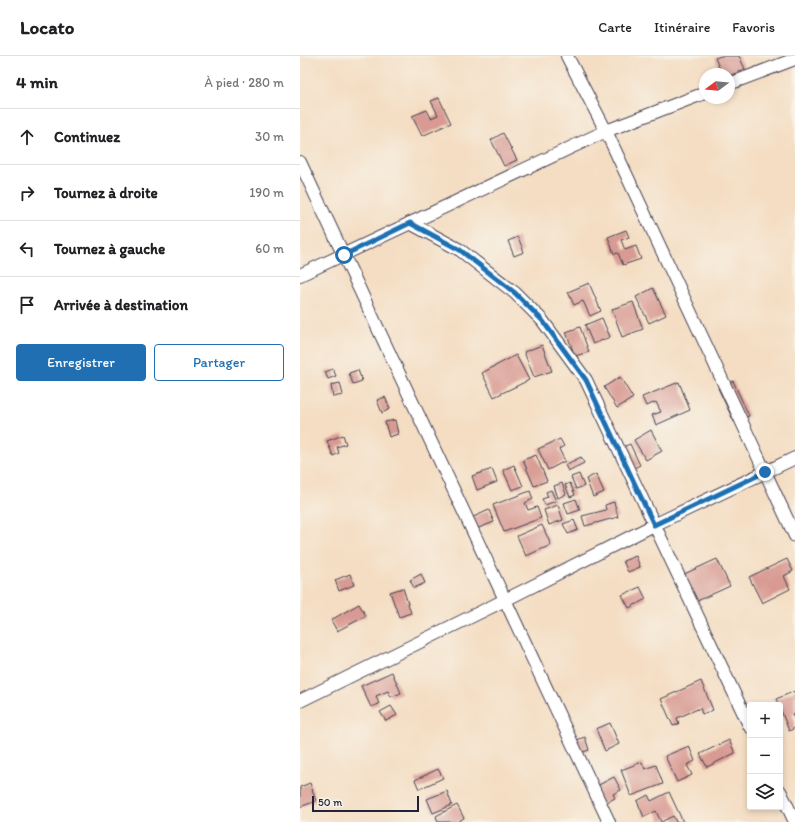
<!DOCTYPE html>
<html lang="fr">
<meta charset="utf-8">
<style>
body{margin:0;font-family:Itim,sans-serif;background:#f2f2f2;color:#202124}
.controls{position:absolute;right:12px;bottom:12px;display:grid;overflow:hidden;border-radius:4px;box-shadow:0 2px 6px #0003}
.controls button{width:36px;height:36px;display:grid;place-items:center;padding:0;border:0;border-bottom:1px solid #e0e0e0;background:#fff;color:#202124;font:20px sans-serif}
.compass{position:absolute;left:399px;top:12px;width:36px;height:36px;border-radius:50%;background:#fff;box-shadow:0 2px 6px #0003;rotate:254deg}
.scale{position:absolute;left:12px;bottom:10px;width:107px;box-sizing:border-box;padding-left:4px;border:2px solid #22223b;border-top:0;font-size:11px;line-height:14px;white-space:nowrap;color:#22223b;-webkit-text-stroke:3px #f7f3e8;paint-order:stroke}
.stop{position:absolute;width:12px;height:12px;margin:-9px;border:3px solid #1f6fb2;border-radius:50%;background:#fff}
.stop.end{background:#1f6fb2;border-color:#fff;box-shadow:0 1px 4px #0008}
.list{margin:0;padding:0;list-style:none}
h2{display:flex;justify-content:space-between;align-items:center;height:52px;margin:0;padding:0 16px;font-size:17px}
h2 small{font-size:13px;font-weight:400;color:#757577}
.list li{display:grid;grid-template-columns:26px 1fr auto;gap:12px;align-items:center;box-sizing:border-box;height:56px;padding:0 16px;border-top:1px solid #e0e0e0}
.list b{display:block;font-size:15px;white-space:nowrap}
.list em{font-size:13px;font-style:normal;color:#757577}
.actions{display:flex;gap:8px;padding:12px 16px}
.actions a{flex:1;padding:9px 0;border:1px solid #1f6fb2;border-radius:4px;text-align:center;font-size:14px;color:#1f6fb2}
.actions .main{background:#1f6fb2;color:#fff}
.icon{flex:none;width:22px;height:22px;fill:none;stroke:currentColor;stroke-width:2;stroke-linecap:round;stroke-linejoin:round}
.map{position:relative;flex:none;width:495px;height:766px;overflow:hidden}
header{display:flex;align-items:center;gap:24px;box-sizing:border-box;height:56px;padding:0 20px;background:#fff;border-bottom:1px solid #e0e0e0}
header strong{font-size:19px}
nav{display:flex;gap:22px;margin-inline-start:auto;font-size:14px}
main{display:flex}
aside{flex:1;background:#fff}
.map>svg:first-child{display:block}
</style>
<header>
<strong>Locato</strong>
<nav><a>Carte</a><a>Itinéraire</a><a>Favoris</a></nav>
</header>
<main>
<aside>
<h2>4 min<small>À pied · 280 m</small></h2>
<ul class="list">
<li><svg class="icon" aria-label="ahead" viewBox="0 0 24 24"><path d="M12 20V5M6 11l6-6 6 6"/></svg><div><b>Continuez</b></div><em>30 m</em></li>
<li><svg class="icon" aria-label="right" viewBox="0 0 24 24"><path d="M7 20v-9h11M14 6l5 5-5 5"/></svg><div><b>Tournez à droite</b></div><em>190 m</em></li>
<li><svg class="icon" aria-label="left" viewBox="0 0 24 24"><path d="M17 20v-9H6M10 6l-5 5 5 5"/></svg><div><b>Tournez à gauche</b></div><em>60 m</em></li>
<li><svg class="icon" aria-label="arrive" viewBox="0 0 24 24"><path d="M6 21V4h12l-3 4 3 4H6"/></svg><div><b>Arrivée à destination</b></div></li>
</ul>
<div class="actions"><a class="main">Enregistrer</a><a>Partager</a></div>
</aside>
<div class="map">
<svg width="495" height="766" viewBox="0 0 495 766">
<rect width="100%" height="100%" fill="#f7f3e8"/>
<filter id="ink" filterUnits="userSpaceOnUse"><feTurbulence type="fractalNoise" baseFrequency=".025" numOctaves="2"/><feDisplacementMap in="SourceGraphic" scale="8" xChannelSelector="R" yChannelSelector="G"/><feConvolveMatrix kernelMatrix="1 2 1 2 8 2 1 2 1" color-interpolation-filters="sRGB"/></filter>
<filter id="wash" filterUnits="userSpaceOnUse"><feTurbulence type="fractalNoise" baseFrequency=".012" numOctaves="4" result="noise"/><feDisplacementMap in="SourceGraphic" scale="16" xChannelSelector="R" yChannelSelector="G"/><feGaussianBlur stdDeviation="0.9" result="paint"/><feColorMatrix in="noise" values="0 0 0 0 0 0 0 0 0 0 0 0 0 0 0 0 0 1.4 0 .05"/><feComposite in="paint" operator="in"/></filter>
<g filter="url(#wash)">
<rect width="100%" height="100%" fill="#f4ddc2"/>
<g id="blocks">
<!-- building -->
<g fill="#d89a92">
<path d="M421 0H439L445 13 429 20V18H422L415 2Z"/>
<path d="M139 42 151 67 122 80 112 60 127 54 131 62 138 59 131 45Z"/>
<path d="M203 77 217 104 204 110 191 84Z"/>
<path d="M326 174 329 181 321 184 325 194 336 190 341 203 323 209 318 197 314 198 308 181Z"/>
<path d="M218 181 224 196 214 200 208 185Z"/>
<path d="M289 227 301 255 290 260 283 245 274 249 268 236Z"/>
<path d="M353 232 366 259 349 267 336 241Z"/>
<path d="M333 246 343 273 322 281 312 253Z"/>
<path d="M302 262 310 281 293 288 285 269Z"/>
<path d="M280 271 289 296 275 300 266 276Z"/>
<path d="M242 289 252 315 234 321 224 296Z"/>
<path d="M216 299 229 324 194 341 182 317Z"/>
<path d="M33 313 36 320 28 323 25 316Z"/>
<path d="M58 314 62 325 53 328 49 317Z"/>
<path d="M320 321 333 342 317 352 304 331Z"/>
<path d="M433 325 449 360 434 366 418 332Z"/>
<path d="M379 326 390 354 356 369 352 359 361 356 356 346 346 350 342 341Z"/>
<path d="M40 327 43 339 33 341 31 329Z"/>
<path d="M85 341 90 353 82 357 77 344Z"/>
<path d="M95 364 98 378 89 381 85 366Z"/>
<path d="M351 374 362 395 346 404 334 384Z"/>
<path d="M43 379 46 388 37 391 39 397 33 400 27 385Z"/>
<path d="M260 383 264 390 259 393 265 405 248 414 238 393Z"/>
<path d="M330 388 340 409 324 417 321 392Z"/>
<path d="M236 399 247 425 234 430 223 404Z"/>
<path d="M281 401 284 407 268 415 265 409Z"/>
<path d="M214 409 223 430 212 434 203 414Z"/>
<path d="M192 413 197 426 177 434 172 420Z"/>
<path d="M279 418 284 430 276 433 271 421Z"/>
<path d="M296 418 304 436 293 441 286 423Z"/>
<path d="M262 427 266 438 258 442 254 430Z"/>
<path d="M270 427 275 439 270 441 265 429Z"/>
<path d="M251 434 256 445 245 449 242 443 248 441 246 436Z"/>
<path d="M230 435 233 443 225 447 228 454 237 451 241 462 204 476 193 449Z"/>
<path d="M276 443 280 454 268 458 264 447Z"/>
<path d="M314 446 318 461 285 470 282 460 306 454 305 449Z"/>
<path d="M258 449 263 464 249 469 244 454Z"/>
<path d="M189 454 194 466 176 473 171 462Z"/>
<path d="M274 464 278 474 268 478 263 468Z"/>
<path d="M242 469 251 489 226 500 217 480Z"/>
<path d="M336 500 340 511 328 516 323 505Z"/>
<path d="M417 503 430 530 395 546 382 519Z"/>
<path d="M487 503 493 515 484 520 490 533 462 547 449 521Z"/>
<path d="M50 518 54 529 39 535 35 524Z"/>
<path d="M121 518 125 527 114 532 110 524Z"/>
<path d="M340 531 346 543 329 552 322 539Z"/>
<path d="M103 532 111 557 99 561 90 536Z"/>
<path d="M59 548 66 560 37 575 31 564Z"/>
<path d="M92 616 101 637 91 641 88 635 76 640 79 648 71 651 61 630Z"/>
<path d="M401 625 413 654 402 658 400 652 377 662 379 668 373 670 361 643Z"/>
<path d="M495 635V657L492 658 495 665V672L489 675 480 652V649H479L476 643Z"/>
<path d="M91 650 97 659 86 665 80 656Z"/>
<path d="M310 667 319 688 305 695 296 673Z"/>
<path d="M285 681 289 694 278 698 274 685Z"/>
<path d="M429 684 435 697 407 711 400 698Z"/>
<path d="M389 690 395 705 387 709 392 719 377 726 365 700Z"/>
<path d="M342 706 345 713 356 709 363 728 331 740 321 714Z"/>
<path d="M138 713 143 722 119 733 115 724Z"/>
<path d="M314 721 321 734 313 738 315 742 299 750 291 733Z"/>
<path d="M10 727 16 745 0 751V731Z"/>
<path d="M147 735 152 749 133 757 127 743Z"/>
<path d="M369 736 383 766H376L373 760 361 766 356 755 344 761 337 745 348 739 351 745Z"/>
<path d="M157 749 164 762 157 766H138L136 760Z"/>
</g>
</g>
</g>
<g filter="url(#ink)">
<use href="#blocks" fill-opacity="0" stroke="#423e4f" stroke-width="1"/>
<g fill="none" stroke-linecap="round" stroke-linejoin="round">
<defs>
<g id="minor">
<path d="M267 0 306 75 495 480"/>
<path d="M429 28 495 3"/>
<path d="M0 106 309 766"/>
<path d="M110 167 160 194 215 237 242 264 286 324 450 671"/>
<path d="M0 219 306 75 405 37"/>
<path d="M0 645 205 544 354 469 495 402"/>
<path d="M480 735 495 766"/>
</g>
</defs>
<!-- minor casing -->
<use href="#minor" stroke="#423e4f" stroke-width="14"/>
<!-- minor -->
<use href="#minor" stroke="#fff" stroke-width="12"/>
</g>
</g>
<g fill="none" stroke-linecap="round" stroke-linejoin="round" filter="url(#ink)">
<!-- route -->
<path stroke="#1f6fb2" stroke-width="5" d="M44 199 110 167 160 194 215 237 242 264 286 324 354 469 465 416"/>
</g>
</svg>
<div class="controls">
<button>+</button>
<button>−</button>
<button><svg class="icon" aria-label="layers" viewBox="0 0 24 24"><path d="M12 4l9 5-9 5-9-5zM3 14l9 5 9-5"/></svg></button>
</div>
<svg class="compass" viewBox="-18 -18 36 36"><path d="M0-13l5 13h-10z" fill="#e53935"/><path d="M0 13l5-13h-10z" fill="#757577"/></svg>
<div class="scale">50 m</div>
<div class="stop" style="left:44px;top:199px"></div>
<div class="stop end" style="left:465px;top:416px"></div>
</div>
</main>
